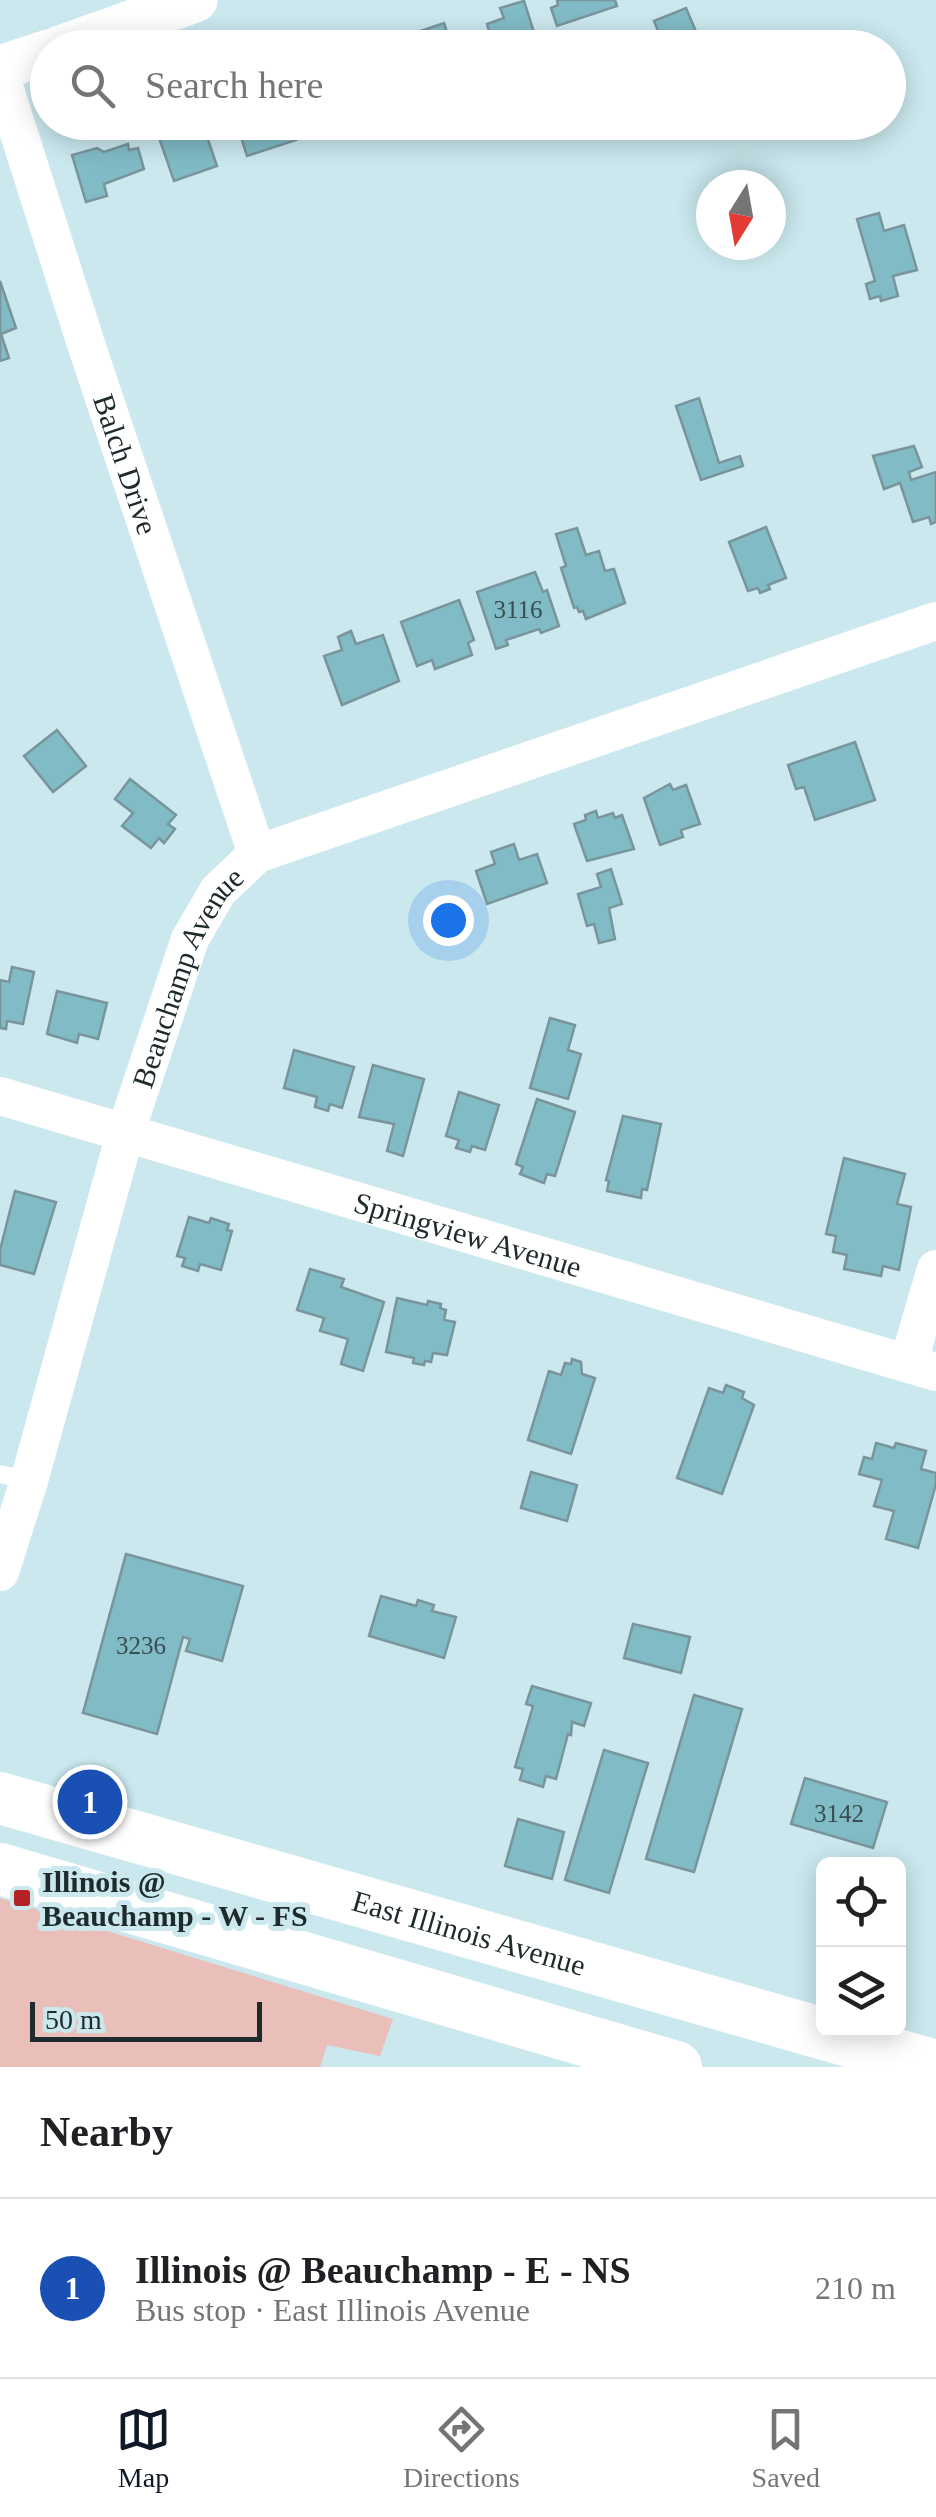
<!DOCTYPE html>
<meta charset="utf-8">
<style>
body{margin:0;font-family:Georgia,serif;background:#f2f2f2;color:#202124}
.controls{position:absolute;right:30px;bottom:30px;display:grid;overflow:hidden;border-radius:15px;box-shadow:0 5px 25px #0003}
.controls button{width:90px;height:90px;display:grid;place-items:center;padding:0;border:0;border-bottom:2px solid #e0e0e0;background:#fff;color:#202124;font:50px sans-serif}
.compass{position:absolute;left:696px;top:170px;width:90px;height:90px;border-radius:50%;background:#fff;box-shadow:0 5px 25px #0003;rotate:191deg}
.scale{position:absolute;left:30px;bottom:25px;width:232px;box-sizing:border-box;padding-left:10px;border:5px solid #1f2a2c;border-top:0;font-size:28px;line-height:35px;white-space:nowrap;color:#1f2a2c;-webkit-text-stroke:8px #cae8ee;paint-order:stroke}
.you{position:absolute;left:448px;top:920px;width:35px;height:35px;margin:-25px;border:8px solid #fff;border-radius:50%;background:#1a73e8;box-shadow:0 0 0 15px #1a73e833}
.badge{display:grid;place-items:center;width:65px;height:65px;border-radius:50%;background:#111827;color:#fff;font-size:32px;font-weight:700}
.pin{position:absolute;translate:-50% -50%;border:5px solid #fff;box-shadow:0 2px 10px #0006}
.list{margin:0;padding:0;list-style:none}
h2{display:flex;justify-content:space-between;align-items:center;height:130px;margin:0;padding:0 40px;font-size:42px}
h2 small{font-size:32px;font-weight:400;color:#757577}
.list li{display:grid;grid-template-columns:65px 1fr auto;gap:30px;align-items:center;box-sizing:border-box;height:180px;padding:0 40px;border-top:2px solid #e0e0e0}
.list b{display:block;font-size:38px;white-space:nowrap}
.list p{margin:0;font-size:32px;white-space:nowrap;color:#757577}
.list em{font-size:32px;font-style:normal;color:#757577}
.icon{flex:none;width:55px;height:55px;fill:none;stroke:currentColor;stroke-width:2;stroke-linecap:round;stroke-linejoin:round}
.map{position:relative;flex:none;width:936px;height:2067px;overflow:hidden}
.search{position:absolute;background:#fff;box-shadow:0 5px 25px #0003;left:30px;right:30px;top:30px;height:110px;display:flex;align-items:center;gap:25px;box-sizing:border-box;padding:0 35px;border-radius:55px;color:#757577;font-size:38px}
.sheet{height:310px;background:#fff}
nav{display:flex;justify-content:space-around;align-items:center;box-sizing:border-box;height:140px;border-top:2px solid #e0e0e0;background:#fff;font-size:28px;color:#757577}
nav a{display:grid;justify-items:center;gap:5px}
nav .on{color:#111827}
.map>svg:first-child{display:block}
</style>
<div class="map">
<svg width="936" height="2067" viewBox="0 0 936 2067">
<rect width="100%" height="100%" fill="#cae8ee"/>
<!-- green -->
<path fill="#eabeb9" d="M0 1898 393 2019 380 2056 327 2045 320 2067H0Z"/>
<!-- building -->
<g fill="#81bbc6" stroke="#79959b" stroke-width="2.5">
<path d="M557 0H615L617 6 557 26 551 8 558 5Z"/>
<path d="M524 1 539 48H494L487 24 504 18 500 8Z"/>
<path d="M686 8 703 48H665L654 21Z"/>
<path d="M444 23 452 48H402L399 38Z"/>
<path d="M166 122H202L217 166 174 181 155 126Z"/>
<path d="M250 122H290L296 140 247 156 240 134 252 130Z"/>
<path d="M128 144 129 150 138 148 144 169 104 184 107 196 86 202 72 155 97 148 104 152Z"/>
<path d="M879 213 884 231 904 225 917 270 893 276 898 296 881 301 880 296 870 299 866 284 875 281 857 219Z"/>
<path d="M0 281 16 328 1 334 9 358 0 361Z"/>
<path d="M699 398 719 463 740 456 743 466 701 480 676 406Z"/>
<path d="M914 446 922 467 909 472 911 480 936 472V522L931 524 929 517 913 522 900 483 884 489 873 456Z"/>
<path d="M766 527 786 578 768 585 770 589 760 593 758 588 748 591 729 542Z"/>
<path d="M577 528 586 555 599 551 605 571 614 569 625 603 586 619 583 611 579 612 577 607 574 608 561 568 566 566 556 534Z"/>
<path d="M535 572 543 592 547 590 559 626 541 633 539 629 506 640 508 645 496 649 477 592Z"/>
<path d="M459 600 474 640 468 643 472 655 435 669 432 660 417 666 401 622Z"/>
<path d="M351 631 356 644 383 635 399 681 342 705 324 656 342 650 338 637Z"/>
<path d="M57 730 86 766 53 792 24 756Z"/>
<path d="M855 742 875 800 815 820 804 787 796 789 788 765Z"/>
<path d="M130 779 176 815 168 824 175 829 164 843 159 838 151 848 122 826 133 813 115 799Z"/>
<path d="M670 784 673 790 686 785 700 824 681 830 683 837 660 845 644 798Z"/>
<path d="M596 811 598 818 613 813 615 818 622 815 634 849 587 861 574 824 586 820 585 815Z"/>
<path d="M514 844 519 860 537 854 547 883 487 904 476 871 495 864 491 852Z"/>
<path d="M611 869 622 904 609 908 615 939 599 943 594 924 587 926 578 894 601 887 597 874Z"/>
<path d="M12 967 34 972 23 1024 7 1021 6 1029 0 1028V980L9 982Z"/>
<path d="M57 991 107 1003 98 1039 79 1034 77 1043 47 1034Z"/>
<path d="M550 1018 575 1025 568 1050 581 1054 568 1099 530 1088Z"/>
<path d="M294 1050 354 1067 342 1108 330 1104 328 1111 315 1107 317 1097 284 1088Z"/>
<path d="M373 1065 424 1079 403 1156 387 1151 394 1124 359 1117Z"/>
<path d="M459 1092 499 1105 485 1150 472 1146 470 1152 456 1148 459 1140 446 1136Z"/>
<path d="M537 1099 575 1112 555 1176 547 1174 544 1183 520 1174 523 1167 516 1164Z"/>
<path d="M623 1116 661 1124 647 1190 642 1189 641 1198 607 1191 609 1181 606 1180Z"/>
<path d="M844 1158 905 1174 897 1204 911 1207 899 1270 883 1266 881 1276 844 1269 847 1255 833 1252 836 1236 826 1234Z"/>
<path d="M15 1191 56 1202 34 1274 0 1265V1250Z"/>
<path d="M189 1217 209 1223 211 1218 229 1224 227 1230 232 1231 221 1270 200 1264 198 1271 182 1266 185 1258 177 1256Z"/>
<path d="M310 1269 344 1279 341 1287 384 1302 363 1371 341 1364 348 1339 320 1331 324 1318 297 1310Z"/>
<path d="M397 1298 427 1305 428 1301 441 1304 440 1308 446 1310 444 1320 455 1322 447 1355 433 1353 431 1362 425 1361 424 1365 413 1363 414 1358 386 1352Z"/>
<path d="M572 1359 581 1362 582 1374 595 1378 571 1454 528 1440 549 1371 561 1375 565 1363 571 1364Z"/>
<path d="M726 1385 744 1392 742 1398 754 1405 722 1494 677 1478 709 1388 723 1393Z"/>
<path d="M876 1443 894 1448 896 1443 926 1451 921 1469 936 1473V1484L918 1548 886 1539 894 1511 874 1506 882 1480 859 1474 864 1457 872 1459Z"/>
<path d="M531 1472 577 1485 567 1521 521 1508Z"/>
<path d="M126 1554 243 1586 222 1661 186 1651 190 1639 183 1637 157 1734 83 1713Z"/>
<path d="M381 1596 416 1606 418 1600 434 1605 432 1611 456 1617 444 1658 369 1636Z"/>
<path d="M633 1624 690 1637 681 1673 624 1658Z"/>
<path d="M532 1686 591 1703 584 1726 572 1722 571 1735 568 1734 556 1779 546 1776 543 1787 520 1780 523 1769 515 1767 533 1706 526 1704Z"/>
<path d="M694 1695 742 1709 694 1872 646 1859Z"/>
<path d="M604 1750 648 1763 609 1893 565 1880Z"/>
<path d="M805 1778 887 1802 873 1848 791 1824Z"/>
<path d="M518 1819 564 1832 552 1879 505 1866Z"/>
</g>
<g fill="none" stroke-linecap="round" stroke-linejoin="round">
<!-- service -->
<path stroke="#fff" stroke-width="18" d="M0 1474 29 1481"/>
<!-- minor -->
<g stroke="#fff" stroke-width="38">
<path id="s1" d="M0 74 87 347 257 854"/>
<path id="s2" d="M0 1096 936 1372"/>
<path d="M908 1364 936 1269"/>
<path id="s3" d="M0 1572 29 1481 125 1134 190 939 218 891 257 854 936 621"/>
</g>
<!-- tertiary -->
<g stroke="#fff" stroke-width="45">
<path d="M60 48 195 0"/>
<path d="M0 68 48 52"/>
</g>
<!-- secondary -->
<g stroke="#fff" stroke-width="52">
<path id="s4" d="M0 1798 936 2066"/>
<path d="M0 1869 676 2067"/>
</g>
</g>
<!-- markers -->
<rect fill="#b32323" stroke="#cae8ee" stroke-width="4" x="12" y="1888" width="20" height="20" rx="5"/>
<g text-anchor="middle" dominant-baseline="central" stroke-width="10" stroke-linejoin="round" paint-order="stroke">
<!-- number labels -->
<g font-size="25" fill="#384e52">
<text x="518" y="609">3116</text>
<text x="141" y="1645">3236</text>
<text x="839" y="1813">3142</text>
</g>
<!-- street labels -->
<g font-size="30" fill="#1f2a2c" stroke="#cae8ee">
<text stroke="none"><textPath href="#s1" startOffset="410">Balch Drive</textPath></text>
<text stroke="none"><textPath href="#s3" startOffset="625">Beauchamp Avenue</textPath></text>
<text stroke="none"><textPath href="#s2" startOffset="488">Springview Avenue</textPath></text>
<text stroke="none"><textPath href="#s4" startOffset="488">East Illinois Avenue</textPath></text>
</g>
<!-- poi labels -->
<g font-size="30" font-weight="bold" fill="#1f2a2c" stroke="#cae8ee" text-anchor="start">
<text x="42" y="1881">Illinois @<tspan x="42" dy="34">Beauchamp - W - FS</tspan></text>
</g>
</g>
</svg>
<div class="controls">
<button><svg class="icon" aria-label="locate" viewBox="0 0 24 24"><circle cx="12" cy="12" r="6"/><path d="M12 2v4M12 18v4M2 12h4M18 12h4"/></svg></button>
<button><svg class="icon" aria-label="layers" viewBox="0 0 24 24"><path d="M12 4l9 5-9 5-9-5zM3 14l9 5 9-5"/></svg></button>
</div>
<svg class="compass" viewBox="-18 -18 36 36"><path d="M0-13l5 13h-10z" fill="#e53935"/><path d="M0 13l5-13h-10z" fill="#757577"/></svg>
<div class="scale">50 m</div>
<div class="you"></div>
<div class="pin badge" style="left:90px;top:1802px;background:#1a4fb4">1</div>
<div class="search"><svg class="icon" aria-label="search" viewBox="0 0 24 24"><circle cx="10" cy="10" r="6"/><path d="M15 15l6 6"/></svg>Search here</div>
</div>
<section class="sheet">
<h2>Nearby<small></small></h2>
<ul class="list">
<li><span class="badge" style="background:#1a4fb4">1</span><div><b>Illinois @ Beauchamp - E - NS</b><p>Bus stop · East Illinois Avenue</p></div><em>210 m</em></li>
</ul>
</section>
<nav>
<a class="on"><svg class="icon" aria-label="map" viewBox="0 0 24 24"><path d="M3 6l6-2 6 2 6-2v14l-6 2-6-2-6 2zM9 4v14M15 6v14"/></svg>Map</a>
<a><svg class="icon" aria-label="directions" viewBox="0 0 24 24"><path d="M12 3l9 9-9 9-9-9zM9 14v-3h6M13 9l2 2-2 2"/></svg>Directions</a>
<a><svg class="icon" aria-label="saved" viewBox="0 0 24 24"><path d="M7 4h10v16l-5-4-5 4z"/></svg>Saved</a>
</nav>
